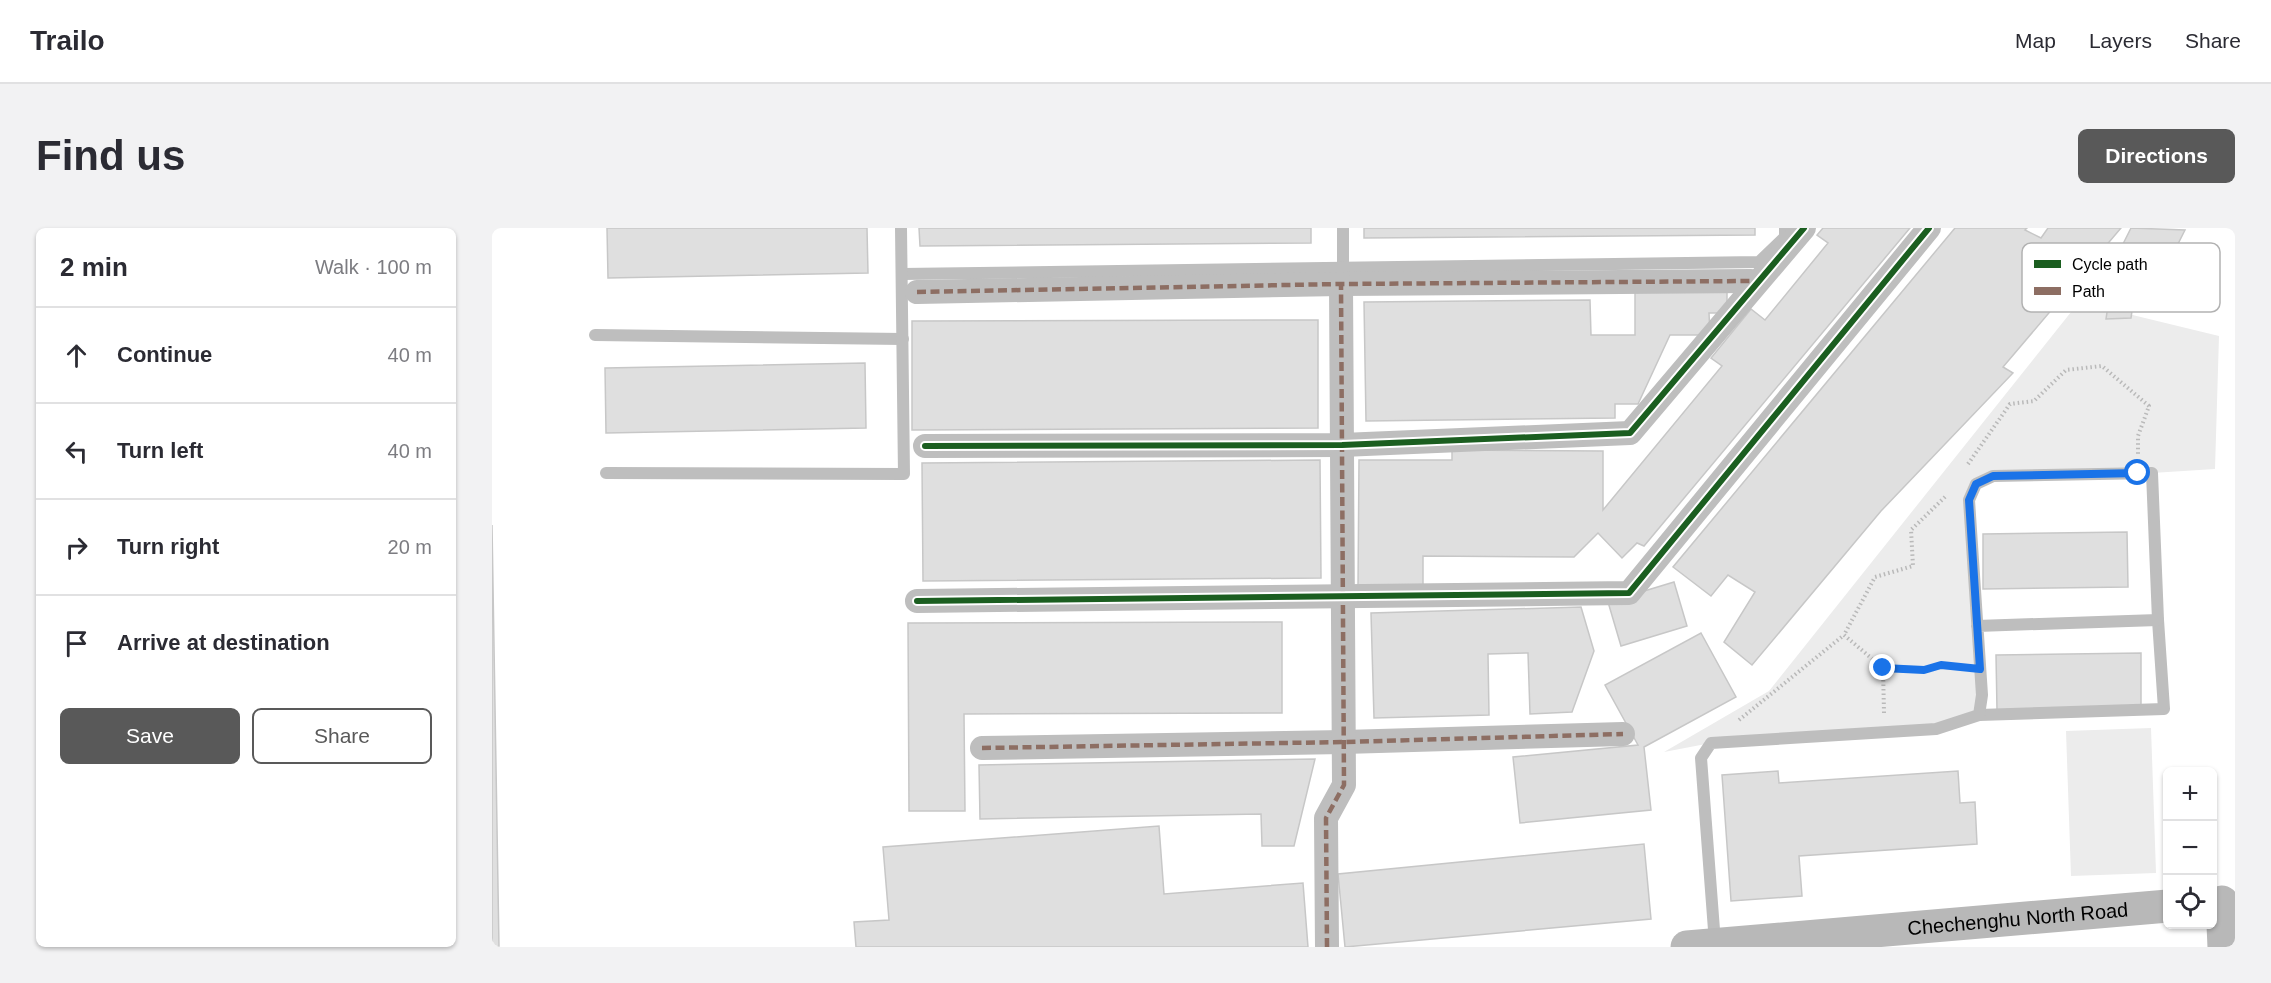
<!DOCTYPE html>
<meta charset="utf-8">
<style>
body{margin:0;font-family:Helvetica,sans-serif;background:#f2f2f3;color:#2b2b33}
.controls{position:absolute;right:18px;bottom:18px;display:grid;overflow:hidden;border-radius:9px;box-shadow:0 2px 4px #0004}
.controls button{width:54px;height:54px;display:grid;place-items:center;padding:0;border:0;border-bottom:2px solid #e1e1e2;background:#fff;color:#2b2b33;font:30px sans-serif}
.stop{position:absolute;width:18px;height:18px;margin:-14px;border:4px solid #1a73e8;border-radius:50%;background:#fff}
.stop.end{background:#1a73e8;border-color:#fff;box-shadow:0 2px 6px #0008}
.list{margin:0;padding:0;list-style:none}
h2{display:flex;justify-content:space-between;align-items:center;height:78px;margin:0;padding:0 24px;font-size:26px}
h2 small{font-size:20px;font-weight:400;color:#7c7c81}
.list li{display:grid;grid-template-columns:39px 1fr auto;gap:18px;align-items:center;box-sizing:border-box;height:96px;padding:0 24px;border-top:2px solid #e1e1e2}
.list b{display:block;font-size:22px;white-space:nowrap}
.list em{font-size:20px;font-style:normal;color:#7c7c81}
.actions{display:flex;gap:12px;padding:18px 24px}
.actions a{flex:1;padding:14px 0;border:2px solid #595959;border-radius:9px;text-align:center;font-size:21px;color:#595959}
.actions .main{background:#595959;color:#fff}
.icon{flex:none;width:33px;height:33px;fill:none;stroke:currentColor;stroke-width:2;stroke-linecap:round;stroke-linejoin:round}
.map{position:relative;flex:none;width:1743px;height:719px;overflow:hidden;border-radius:9px}
header{display:flex;align-items:center;gap:36px;box-sizing:border-box;height:84px;padding:0 30px;background:#fff;border-bottom:2px solid #e1e1e2}
header strong{font-size:28px}
nav{display:flex;gap:33px;margin-inline-start:auto;font-size:21px}
.intro{display:flex;align-items:center;justify-content:space-between;box-sizing:border-box;height:144px;padding:0 36px}
h1{margin:0;font-size:42px}
.button{padding:15px 27px;border-radius:9px;background:#595959;color:#fff;font-size:21px;font-weight:700}
main{display:flex;gap:36px;padding:0 36px}
aside{flex:1;background:#fff;border-radius:9px;box-shadow:0 2px 4px #0004}
.map>svg:first-child{display:block}
</style>
<header>
<strong>Trailo</strong>
<nav><a>Map</a><a>Layers</a><a>Share</a></nav>
</header>
<div class="intro"><h1>Find us</h1><a class="button">Directions</a></div>
<main>
<aside>
<h2>2 min<small>Walk · 100 m</small></h2>
<ul class="list">
<li><svg class="icon" aria-label="ahead" viewBox="0 0 24 24"><path d="M12 20V5M6 11l6-6 6 6"/></svg><div><b>Continue</b></div><em>40 m</em></li>
<li><svg class="icon" aria-label="left" viewBox="0 0 24 24"><path d="M17 20v-9H6M10 6l-5 5 5 5"/></svg><div><b>Turn left</b></div><em>40 m</em></li>
<li><svg class="icon" aria-label="right" viewBox="0 0 24 24"><path d="M7 20v-9h11M14 6l5 5-5 5"/></svg><div><b>Turn right</b></div><em>20 m</em></li>
<li><svg class="icon" aria-label="arrive" viewBox="0 0 24 24"><path d="M6 21V4h12l-3 4 3 4H6"/></svg><div><b>Arrive at destination</b></div></li>
</ul>
<div class="actions"><a class="main">Save</a><a>Share</a></div>
</aside>
<div class="map">
<svg width="1743" height="719" viewBox="0 0 1743 719">
<rect width="100%" height="100%" fill="#fff"/>
<!-- green -->
<g fill="#ececec">
<path d="M1587 74 1727 108 1723 241 1660 245 1501 248 1484 256 1477 272 1487 487 1444 501 1219 515 1172 524 1277 463Z"/>
<path d="M1659 500 1664 645 1579 648 1574 503Z"/>
</g>
<!-- building -->
<g fill="#dfdfdf" stroke="#c7c7c7" stroke-width="1.5">
<path d="M115 0H375L376 45 116 50Z"/>
<path d="M427 0H819V15L428 18Z"/>
<path d="M872 0H1263V7L872 10Z"/>
<path d="M1331 0H1418L1152 318 1145 315 1130 330 1106 305 1082 329 931 328V360H866L867 232H960V222L1111 223V282L1230 138 1219 130 1259 81 1273 92 1336 15 1325 7Z"/>
<path d="M1463 0H1535L1533 2 1549 10 1556 0H1629L1511 139 1521 145 1389 283 1260 437 1232 414 1263 364 1236 347 1219 368 1181 339Z"/>
<path d="M1639 0 1693 2 1685 18 1703 26 1686 56 1646 42 1639 90 1614 91 1623 32Z"/>
<path d="M1235 57V85H1217L1218 107H1178L1146 176H1123V190L874 193 872 74 1098 72 1099 107H1143V58Z"/>
<path d="M826 92V200L420 202V93Z"/>
<path d="M373 135 374 200 114 205 113 140Z"/>
<path d="M828 232 829 350 431 353 430 235Z"/>
<path d="M0 297 7 719H0Z"/>
<path d="M1635 304 1636 359 1491 361V306Z"/>
<path d="M1182 354 1195 398 1129 418 1116 374Z"/>
<path d="M1089 379 1102 423 1080 484 1038 486 1036 425 996 426 997 487 882 490 879 385Z"/>
<path d="M790 394V485L472 486 473 583H417L416 395Z"/>
<path d="M1209 405 1244 469 1152 519 1159 582 1028 595 1021 529 1146 517 1113 457Z"/>
<path d="M1649 425V480L1505 482 1504 427Z"/>
<path d="M823 531 802 618H770L769 586 488 591 487 537Z"/>
<path d="M1286 543 1287 555 1466 543 1468 575 1483 574 1485 616 1307 628 1310 668 1239 673 1230 547Z"/>
<path d="M667 598 672 666 811 655 816 719H364L362 694 397 692 391 619Z"/>
<path d="M1152 616 1159 691 853 719 846 646Z"/>
</g>
<g fill="none" stroke-linecap="round" stroke-linejoin="round">
<!-- path -->
<g stroke="#b9b9b9" stroke-width="4" stroke-dasharray="1.5 3" stroke-linecap="butt">
<path d="M1476 236 1518 176 1542 173 1574 142 1610 138 1657 178 1646 208V226"/>
<path d="M1391 440 1432 442 1449 437 1467 438"/>
<path d="M1392 485 1391 440 1352 407 1383 349 1421 338 1419 302 1455 267"/>
<path d="M1247 492 1352 407"/>
</g>
<!-- lane -->
<g stroke="#bebebe" stroke-width="12">
<path d="M851 0V40"/>
<path d="M410 46 1267 34 1293 9V0"/>
<path d="M103 107 411 111"/>
<path d="M114 245 412 246 409 0"/>
<path d="M1487 487 1672 481 1666 392"/>
<path d="M1223 715 1209 530 1219 515 1444 501 1487 487 1490 467 1477 272 1484 256 1501 248 1660 245 1666 392 1485 398"/>
</g>
<!-- street -->
<g stroke="#bebebe" stroke-width="24">
<path d="M425 64 849 56 1259 53"/>
<path d="M433 218 850 217 1138 205 1312 0"/>
<path d="M425 373 1137 365 1437 0"/>
<path d="M490 520 852 514 1131 506"/>
<path d="M835 719 834 590 852 557 849 56"/>
</g>
<!-- secondary -->
<g stroke="#b8b8b8" stroke-width="33">
<path d="M1730 674 1732 719"/>
<path id="s1" d="M1195 719 1676 678"/>
</g>
<!-- quiet -->
<g stroke="#8d6e63" stroke-width="4.5" stroke-dasharray="9 4.5" stroke-linecap="butt">
<path d="M425 64 849 56 1259 53"/>
<path d="M490 520 852 514 1131 506"/>
<path d="M835 719 834 590 852 557 849 56"/>
</g>
<defs>
<g id="cycleway">
<path d="M433 218 850 217 1138 205 1312 0"/>
<path d="M425 373 1137 365 1437 0"/>
</g>
</defs>
<!-- cycleway casing -->
<use href="#cycleway" stroke="#fff" stroke-width="10"/>
<!-- cycleway -->
<use href="#cycleway" stroke="#1b5e20" stroke-width="6"/>
</g>
<g fill="none" stroke-linecap="round" stroke-linejoin="round">
<!-- route -->
<path stroke="#1a73e8" stroke-width="8" d="M1391 440 1432 442 1449 437 1488 441 1477 272 1484 256 1501 248 1646 245"/>
</g>
<g text-anchor="middle" dominant-baseline="central" stroke-width="4.5" stroke-linejoin="round" paint-order="stroke">
<!-- street labels -->
<g font-size="20" fill="#000" stroke="#fff">
<text stroke="none"><textPath href="#s1" startOffset="332">Chechenghu North Road</textPath></text>
</g>
</g>
<!-- legend -->
<rect x="1530" y="15" width="198" height="69" rx="9" fill="#fff" stroke="#b2b2b2" stroke-width="1.5"/>
<rect x="1542" y="32" width="27" height="8" fill="#1b5e20"/>
<rect x="1542" y="59" width="27" height="8" fill="#8d6e63"/>
<g font-size="16" fill="#000">
<text x="1580" y="42">Cycle path</text>
<text x="1580" y="69">Path</text>
</g>
</svg>
<div class="controls">
<button>+</button>
<button>−</button>
<button><svg class="icon" aria-label="locate" viewBox="0 0 24 24"><circle cx="12" cy="12" r="6"/><path d="M12 2v4M12 18v4M2 12h4M18 12h4"/></svg></button>
</div>
<div class="stop" style="left:1646px;top:245px"></div>
<div class="stop end" style="left:1391px;top:440px"></div>
</div>
</main>
